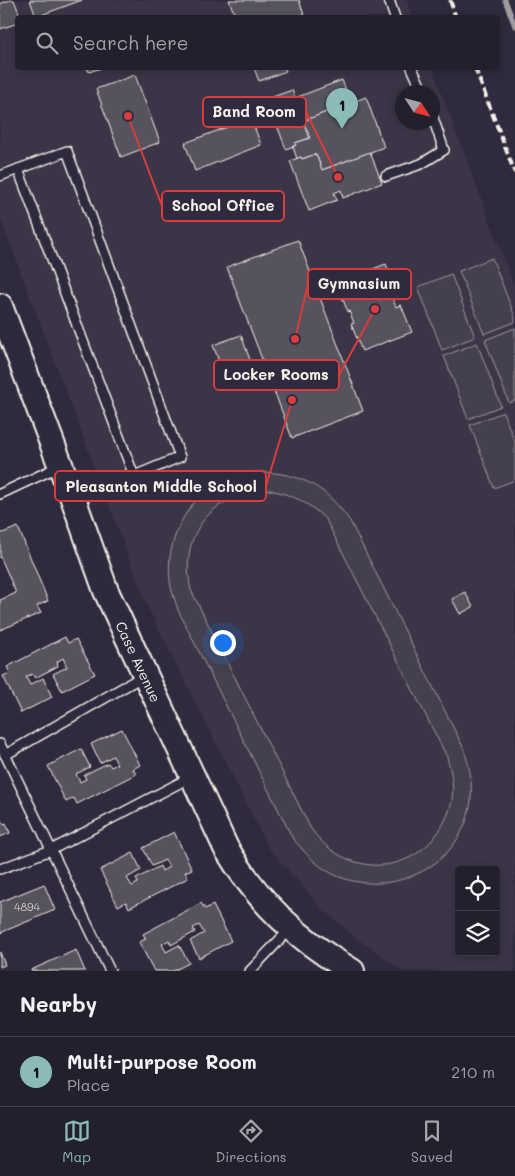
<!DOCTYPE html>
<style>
body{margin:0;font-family:Mali,sans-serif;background:#2f2d3a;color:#f1f3f6}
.controls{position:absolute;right:15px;bottom:15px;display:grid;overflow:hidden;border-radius:5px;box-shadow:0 2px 8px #0003}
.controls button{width:45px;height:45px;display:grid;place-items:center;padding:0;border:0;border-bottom:1px solid #403e4a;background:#23202e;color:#f1f3f6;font:25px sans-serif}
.compass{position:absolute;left:395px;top:85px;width:45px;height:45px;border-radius:50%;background:#23202e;box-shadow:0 2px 8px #0003;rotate:126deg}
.you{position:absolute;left:222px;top:642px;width:18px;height:18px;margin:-12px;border:4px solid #fff;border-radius:50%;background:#1a73e8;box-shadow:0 0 0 8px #1a73e833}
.badge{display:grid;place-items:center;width:32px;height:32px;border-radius:50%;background:#8bbbb9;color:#111;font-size:16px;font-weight:700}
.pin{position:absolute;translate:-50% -41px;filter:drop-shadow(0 1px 2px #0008)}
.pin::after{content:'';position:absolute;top:26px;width:18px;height:15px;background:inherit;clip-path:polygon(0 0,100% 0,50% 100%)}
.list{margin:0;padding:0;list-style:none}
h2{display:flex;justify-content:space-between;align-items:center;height:65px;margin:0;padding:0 20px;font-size:21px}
h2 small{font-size:16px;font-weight:400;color:#a3a3aa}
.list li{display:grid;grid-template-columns:32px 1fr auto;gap:15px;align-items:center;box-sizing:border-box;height:70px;padding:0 20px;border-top:1px solid #403e4a}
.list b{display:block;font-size:19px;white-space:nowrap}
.list p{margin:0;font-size:16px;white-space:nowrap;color:#a3a3aa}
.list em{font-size:16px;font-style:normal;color:#a3a3aa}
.icon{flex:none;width:28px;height:28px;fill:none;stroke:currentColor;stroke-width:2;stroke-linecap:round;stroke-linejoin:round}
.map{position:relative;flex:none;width:515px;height:971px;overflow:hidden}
.search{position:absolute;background:#23202e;box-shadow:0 2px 8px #0003;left:15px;right:15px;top:15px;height:55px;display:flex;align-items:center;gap:12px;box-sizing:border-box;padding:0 18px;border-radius:5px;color:#a3a3aa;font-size:19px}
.sheet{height:135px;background:#23202e}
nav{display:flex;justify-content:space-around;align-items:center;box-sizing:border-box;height:70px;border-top:1px solid #403e4a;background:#23202e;font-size:14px;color:#a3a3aa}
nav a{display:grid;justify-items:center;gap:2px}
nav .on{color:#8bbbb9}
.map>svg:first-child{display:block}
</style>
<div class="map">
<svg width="515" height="971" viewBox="0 0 515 971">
<rect width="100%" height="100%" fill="#2f2a3d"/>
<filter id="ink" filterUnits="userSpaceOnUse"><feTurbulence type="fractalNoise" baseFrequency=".02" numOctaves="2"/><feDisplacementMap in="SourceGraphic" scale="10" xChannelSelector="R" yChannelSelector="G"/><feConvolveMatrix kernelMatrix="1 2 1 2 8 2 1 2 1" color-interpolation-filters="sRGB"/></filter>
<g filter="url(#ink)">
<!-- built -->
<path fill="#3b3647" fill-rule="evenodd" d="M0 0H406L413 17 18 18V68H432L515 288V971H403L355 937 318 905 268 847 147 606 0 217ZM402 92H432V122H402ZM459 870H496V952H459Z"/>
<!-- green -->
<g fill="#454050" stroke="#9c989c" fill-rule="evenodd">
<path d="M492 258 515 317V322L484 334 459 271Z"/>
<path d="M451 274 475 337 442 350 418 287Z"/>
<path d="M515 328V400L509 403 485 340Z"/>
<path d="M477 343 501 406 468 419 444 356Z"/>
<path d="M503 412 515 442V480L494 488 470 425Z"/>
<path d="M251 472C295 471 324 483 350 521L464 749C467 760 471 771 471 782 477 850 412 896 349 880 324 874 307 856 292 837L178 610C175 600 171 591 170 581 165 542 186 499 221 481 230 477 241 475 251 472ZM270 490C293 495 310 503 326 520L447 757C451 771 454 785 452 799 450 812 444 824 437 834 403 880 340 873 310 827L191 590C178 532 213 493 270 490Z"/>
</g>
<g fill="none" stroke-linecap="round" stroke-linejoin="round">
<!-- stream -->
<path stroke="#a19ea0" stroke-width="5" d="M505 0 515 26"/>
</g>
<!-- building -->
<g fill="#56525f" stroke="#f4f1e8">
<path d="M10 0H14L21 18H18V23L0 29V4Z"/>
<path d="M30 0H82L36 17Z"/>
<path d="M229 0H299L305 18H236Z"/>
<path d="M87 68H101L89 72Z"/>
<path d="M254 68H285L286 71 259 81Z"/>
<path d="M135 75 160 142 121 157 96 89Z"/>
<path d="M342 80 351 103 303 121 295 98Z"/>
<path d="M292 90 310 138 295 143 296 145 286 149 267 99Z"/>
<path d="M366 97 384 147 322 170 316 154 302 159 301 157 297 159 293 147 296 145 295 143 310 138 303 121Z"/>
<path d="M251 118 261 145 195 171 185 143Z"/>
<path d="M370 152 382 183 343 198 341 190 334 193 337 200 309 211 290 161 301 157 302 159 316 154 322 170Z"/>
<path d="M298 240 363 411 292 438 227 267Z"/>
<path d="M386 264 397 293 391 295 396 307 401 305 412 332 362 351 351 324 354 323 349 311 348 312 336 283Z"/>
<path d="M241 335 257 379 229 389 213 345Z"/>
<path d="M18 527 48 601 37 606 41 613 0 630V600L16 593 1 558H0V534Z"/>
<path d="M465 592 473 607 460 614 452 599Z"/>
<path d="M65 637 68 643 76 639 95 674 62 691 53 674 67 667 63 658 57 662 58 666 35 678 32 674 26 677 30 685 43 678 52 697 21 713 3 676 10 673 7 667Z"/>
<path d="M122 729 140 765 133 769 136 774 77 804 74 798 66 802 48 766 81 749 90 767 76 774 80 782 86 779 84 775 108 763 111 767 117 764 113 756 100 763 91 744Z"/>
<path d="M0 818 3 824 6 823 10 833 0 837Z"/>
<path d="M174 832 192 869 185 872 188 878 129 908 126 902 118 906 100 870 133 853 141 870 127 878 132 886 138 883 136 879 160 866 162 871 169 867 165 860 152 866 143 848Z"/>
<path d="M44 884 55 910 0 933V902Z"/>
<path d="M201 903 205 909 213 905 231 941 199 958 190 941 204 933 199 925 193 928 195 932 171 945 169 940 162 944 166 952 179 945 189 963 173 971H154L139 942 146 939 143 934Z"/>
<path d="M76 950 85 971H31V970Z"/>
<path d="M0 952 5 965 0 967Z"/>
</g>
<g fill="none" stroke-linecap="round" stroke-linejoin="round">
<defs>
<g id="lane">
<path d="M389 0 395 18"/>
<path d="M412 68 423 92"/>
<path d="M18 169 134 476"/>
<path d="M0 176 67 151 180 457 74 501"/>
<path d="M386 176 421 164 444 150 432 115"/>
<path d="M0 494 60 466"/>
<path d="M0 744 110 971"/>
<path d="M5 755 145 675"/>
<path d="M0 869 51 850 191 777"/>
<path d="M250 971 290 929"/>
</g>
<g id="secondary">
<path id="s1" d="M0 306 74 501 106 591 226 848C258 902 297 939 352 971"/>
</g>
</defs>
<!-- lane casing -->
<use href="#lane" stroke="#f4f1e8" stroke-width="12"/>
<!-- secondary casing -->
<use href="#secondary" stroke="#f4f1e8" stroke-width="28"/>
<!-- lane -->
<use href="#lane" stroke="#2f2a3d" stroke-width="9"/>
<!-- secondary -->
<use href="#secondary" stroke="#2f2a3d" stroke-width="24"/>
<!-- rail -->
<g stroke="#f4f1e8" stroke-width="4" stroke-dasharray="8 4" stroke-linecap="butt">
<path d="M450 0 456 18"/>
<path d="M475 68 515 173"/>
</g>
</g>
</g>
<g text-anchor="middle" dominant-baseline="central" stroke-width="5" stroke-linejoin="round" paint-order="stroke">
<!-- number labels -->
<g font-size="11" fill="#ccc9c6">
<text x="27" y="906">4894</text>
</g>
<!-- street labels -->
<g font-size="14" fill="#f4f1e8" stroke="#2f2a3d">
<text stroke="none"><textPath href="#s1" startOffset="382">Case Avenue</textPath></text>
</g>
</g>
<!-- callouts -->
<path fill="none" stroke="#d93c3b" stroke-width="2" d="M338 177L306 112M128 116L162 206M295 339L308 284M375 309L339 375M292 400L266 486"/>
<g fill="#d93c3b" stroke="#2f2a3d" stroke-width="2">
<circle cx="338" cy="177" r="5"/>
<circle cx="128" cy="116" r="5"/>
<circle cx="295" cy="339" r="5"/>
<circle cx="375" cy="309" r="5"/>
<circle cx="292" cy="400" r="5"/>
</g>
<g fill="#2f2a3d" stroke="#d93c3b" stroke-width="2">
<rect x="203" y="97" width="103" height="30" rx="5"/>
<rect x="162" y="191" width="122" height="30" rx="5"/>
<rect x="308" y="269" width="103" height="30" rx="5"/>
<rect x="214" y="360" width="125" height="30" rx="5"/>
<rect x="55" y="471" width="211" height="30" rx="5"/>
</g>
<g font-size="15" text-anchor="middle" font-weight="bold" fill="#f4f1e8">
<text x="254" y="117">Band Room</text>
<text x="223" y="211">School Office</text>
<text x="359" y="289">Gymnasium</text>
<text x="276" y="380">Locker Rooms</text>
<text x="161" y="492">Pleasanton Middle School</text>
</g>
</svg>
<div class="controls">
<button><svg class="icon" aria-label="locate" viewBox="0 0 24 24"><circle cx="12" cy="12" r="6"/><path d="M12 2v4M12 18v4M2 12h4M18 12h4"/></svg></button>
<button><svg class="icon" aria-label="layers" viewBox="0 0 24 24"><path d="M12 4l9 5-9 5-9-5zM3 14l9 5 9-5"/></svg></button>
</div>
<svg class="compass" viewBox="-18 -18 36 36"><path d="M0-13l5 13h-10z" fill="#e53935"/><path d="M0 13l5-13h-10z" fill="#a3a3aa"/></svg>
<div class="you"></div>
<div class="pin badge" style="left:342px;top:129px">1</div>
<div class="search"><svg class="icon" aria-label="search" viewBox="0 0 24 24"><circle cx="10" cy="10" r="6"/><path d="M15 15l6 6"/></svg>Search here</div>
</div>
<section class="sheet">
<h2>Nearby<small></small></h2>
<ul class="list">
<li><span class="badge">1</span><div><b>Multi-purpose Room</b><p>Place</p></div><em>210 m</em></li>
</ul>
</section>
<nav>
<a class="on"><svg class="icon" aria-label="map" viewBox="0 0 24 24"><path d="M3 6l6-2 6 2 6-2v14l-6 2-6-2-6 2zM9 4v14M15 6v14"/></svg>Map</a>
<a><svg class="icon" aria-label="directions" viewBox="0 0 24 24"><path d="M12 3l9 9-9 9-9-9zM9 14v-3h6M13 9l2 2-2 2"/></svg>Directions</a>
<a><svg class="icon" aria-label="saved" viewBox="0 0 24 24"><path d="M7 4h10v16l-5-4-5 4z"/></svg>Saved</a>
</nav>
